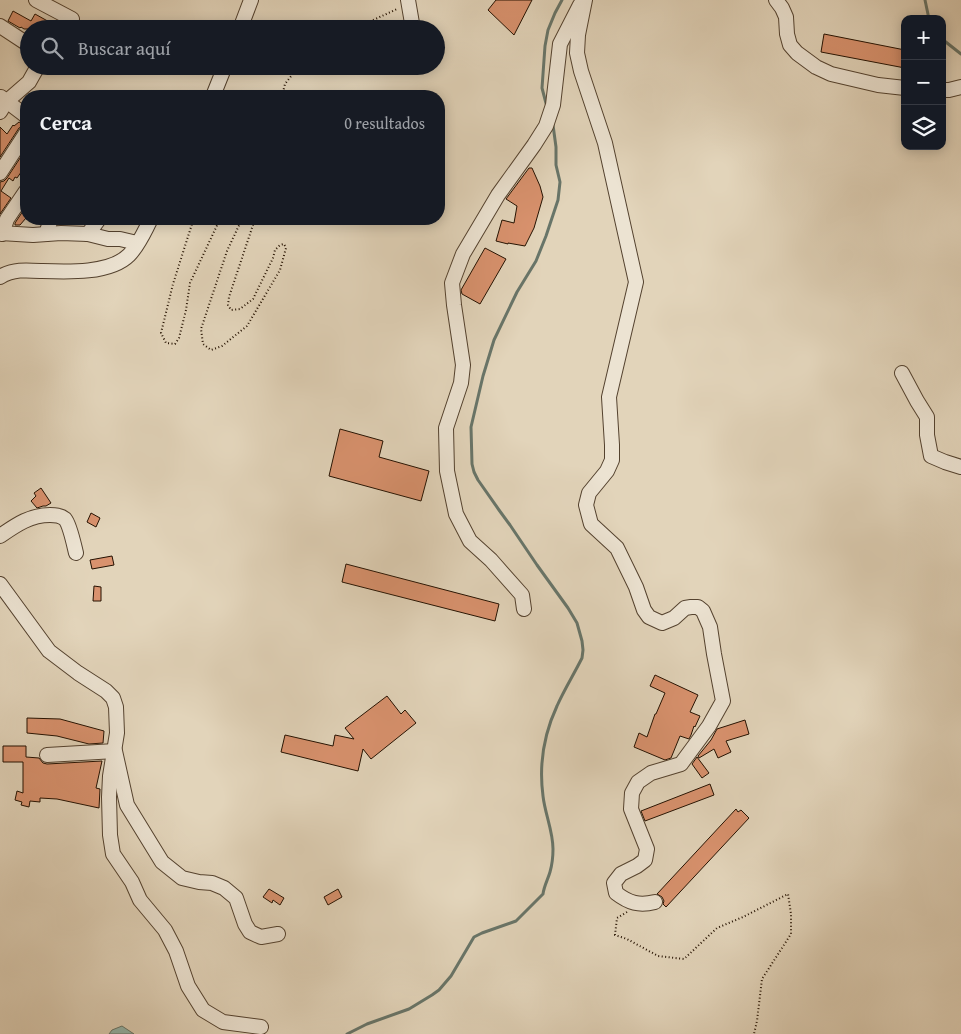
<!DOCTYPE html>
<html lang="es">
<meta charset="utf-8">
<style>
body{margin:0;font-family:"Gentium Book Plus",serif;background:#20242c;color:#f1f3f6}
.controls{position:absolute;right:15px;top:15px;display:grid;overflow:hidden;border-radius:10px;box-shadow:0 2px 12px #0003}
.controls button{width:45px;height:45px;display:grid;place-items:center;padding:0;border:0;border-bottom:1px solid #363941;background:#171b24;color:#f1f3f6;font:25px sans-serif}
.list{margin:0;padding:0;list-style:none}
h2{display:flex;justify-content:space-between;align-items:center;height:65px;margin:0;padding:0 20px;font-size:21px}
h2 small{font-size:16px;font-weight:400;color:#9ea1a6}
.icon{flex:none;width:28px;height:28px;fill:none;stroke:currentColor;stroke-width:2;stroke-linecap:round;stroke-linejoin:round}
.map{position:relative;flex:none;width:961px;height:1034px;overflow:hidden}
.search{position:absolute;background:#171b24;box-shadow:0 2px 12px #0003;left:20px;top:20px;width:425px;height:55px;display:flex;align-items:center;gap:12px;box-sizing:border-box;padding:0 18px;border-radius:28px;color:#9ea1a6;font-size:19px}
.panel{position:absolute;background:#171b24;box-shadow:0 2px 12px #0003;left:20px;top:90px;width:425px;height:135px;border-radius:20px}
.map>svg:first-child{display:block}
</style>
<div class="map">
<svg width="961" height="1034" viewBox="0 0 961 1034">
<rect width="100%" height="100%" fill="#e2d4ba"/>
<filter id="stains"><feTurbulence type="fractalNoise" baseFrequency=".004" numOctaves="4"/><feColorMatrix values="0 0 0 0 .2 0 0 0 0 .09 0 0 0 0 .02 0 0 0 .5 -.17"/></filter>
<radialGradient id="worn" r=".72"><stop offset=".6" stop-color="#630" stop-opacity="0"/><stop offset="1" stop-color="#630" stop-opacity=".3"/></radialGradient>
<!-- water -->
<path fill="#95b8af" stroke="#687569" d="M122 1026 134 1034H109L112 1030Z"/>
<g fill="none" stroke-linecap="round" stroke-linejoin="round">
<!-- stream -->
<g stroke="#687569" stroke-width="3">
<path d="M925 0 929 19"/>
<path d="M942 39 961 54"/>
<path d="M547 107 542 88 545 46 548 30 555 13 562 0"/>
<path d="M347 1034 367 1024 409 1009 432 995 439 990 451 976 474 937 482 933 516 921 543 894C544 886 548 879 550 872 552 865 553 857 553 849 553 831 545 814 543 796 539 766 544 734 557 706 564 690 574 674 582 658L583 650 582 641 577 623 568 608 537 565 510 525 499 510 478 480 474 472 472 464 471 427 483 376 494 340 517 292 536 261 546 236 558 200 560 182 556 165V147L553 125"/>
</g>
</g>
<!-- building -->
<g fill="#d9926e" stroke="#241101">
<path d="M496 0H532L514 35 488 10Z"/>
<path d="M13 11 31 21 35 14 62 29H24L21 27 20 28 8 21Z"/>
<path d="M824 34 905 50V68L821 52Z"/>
<path d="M19 122 25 125 19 128 0 157V127L7 134 13 125 14 126Z"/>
<path d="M26 149V160L22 166 24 168 17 178 15 177 13 181 9 178 1 191 11 198 0 214V182L4 181 7 178Z"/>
<path d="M529 168H532L540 186 543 197 534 228 525 246 508 243V244L496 241 502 220 514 223 517 206 506 199Z"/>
<path d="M25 208 26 209V218L20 225H15V223Z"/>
<path d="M485 248 506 259 480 304 462 294 461 290Z"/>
<path d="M340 429 383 441 379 457 429 471 421 501 329 476Z"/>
<path d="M41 488 51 503 46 506H43L37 508 31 501 36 496 34 493Z"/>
<path d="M91 513 100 518 96 527 87 522Z"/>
<path d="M112 556 114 565 92 569 90 560Z"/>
<path d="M346 564 499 604 495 621 342 582Z"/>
<path d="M94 586 101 587V601H93Z"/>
<path d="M655 675 698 695 690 712 700 716 695 727 694 726 691 735 689 739 680 736 671 758 665 760 634 747 639 733 647 737 655 714H656L665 693 650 686Z"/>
<path d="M387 696 401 714 405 710 416 723 371 759 363 749 358 771 281 752 285 735 333 746 335 735 354 739 345 728Z"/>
<path d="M27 718 60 719 104 731 103 743 89 744 57 736 27 733Z"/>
<path d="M745 720 749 734 726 741 731 752 718 758 714 749 699 758 698 756 711 740 717 729Z"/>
<path d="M3 746H26V757L39 758 43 763 47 764 102 761 96 788 100 789 99 808 57 799 40 798V802L30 801 29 807 21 805 22 802 15 800 17 791 23 793V762H3Z"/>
<path d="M697 757 709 773 702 778 692 764Z"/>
<path d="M710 784 714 795 645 821 641 811Z"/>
<path d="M736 809 738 812 741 810 749 818 666 907 663 904 664 901 662 897 657 894Z"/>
<path d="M269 889 284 898 280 905 273 900 272 903 263 897Z"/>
<path d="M338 889 342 897 328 905 324 897Z"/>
</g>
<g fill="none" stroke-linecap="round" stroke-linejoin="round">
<defs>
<g id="minor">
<path d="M36 0 72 19"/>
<path d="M408 0 413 29"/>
<path d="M585 0 578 35 577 53 581 71 605 143 636 282 609 397 612 445V460L607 471 589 493 586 505 591 524 617 548 636 587 644 610 649 617 662 623 674 618 685 608 691 607H698L703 611 710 627 714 654 723 701 709 726 681 764 651 773 638 782 632 793 631 809 647 849 645 860 637 866 621 874 614 883 616 893C629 903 639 906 655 902"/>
<path d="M776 0 782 8 786 17 787 34 790 45 797 53 816 67 831 74 878 85 905 88"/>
<path d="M0 26 29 45"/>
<path d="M240 29 251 0"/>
<path d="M942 90H949L961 87"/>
<path d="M213 96 225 66"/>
<path d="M1 97 26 116"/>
<path d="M0 112 6 102 29 82 38 66"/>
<path d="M0 173 26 133"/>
<path d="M0 233 33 235 61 233 88 234 108 239H120L137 243"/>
<path d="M2 234 7 219 26 191"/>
<path d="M46 234 51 219"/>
<path d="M88 234 99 219"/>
<path d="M0 277C13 269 26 270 41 271 67 272 110 274 129 255 139 245 145 230 151 219"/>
<path d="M902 373 917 401 927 417V435L931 456 945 462 961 467"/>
<path d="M0 536C16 525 30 515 50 515 55 515 60 515 65 519 70 525 74 545 76 553"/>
<path d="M0 584 49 651 78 673 106 691 113 698 116 707 117 733 110 776 109 797 110 835 113 854 132 882 140 900 165 930 176 951 188 986 203 1010 223 1022 261 1027"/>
<path d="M524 609 522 595 491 560 470 541 456 514 447 471 446 428 461 383 463 365 454 305 452 283 463 254 498 195 534 145 546 126 553 105 560 44 580 5"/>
<path d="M47 755 115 751 127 805 162 862 182 878 199 882 212 883 224 888 236 898 245 924 250 932 261 937 278 934"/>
</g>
</defs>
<!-- minor casing -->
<use href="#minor" stroke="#54422f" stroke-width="16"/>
<!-- path -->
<g stroke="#241101" stroke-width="2" stroke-dasharray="1 2.5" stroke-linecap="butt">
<path d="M354 29 397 9"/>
<path d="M282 96 285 84 299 66"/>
<path d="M196 219 192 224 173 284 161 333 166 343 175 344 179 338 186 310 190 283 220 219"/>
<path d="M242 219 227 251 201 329 203 344 211 350 222 346 247 326 280 270 286 248 284 244 280 245 275 250 273 258 253 299 240 309 231 310 228 305 229 297 255 219"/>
<path d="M627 912 617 918 615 935 627 939 658 956 684 959 717 928 743 917 788 894 791 914V934L762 979 757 1021 754 1034"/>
</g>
<!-- minor -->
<use href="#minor" stroke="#ece3d2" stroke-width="14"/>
</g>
<rect width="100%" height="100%" filter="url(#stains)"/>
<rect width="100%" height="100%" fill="url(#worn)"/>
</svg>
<div class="controls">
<button>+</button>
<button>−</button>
<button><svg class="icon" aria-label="layers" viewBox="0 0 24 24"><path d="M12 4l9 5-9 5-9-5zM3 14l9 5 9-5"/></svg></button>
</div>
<div class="search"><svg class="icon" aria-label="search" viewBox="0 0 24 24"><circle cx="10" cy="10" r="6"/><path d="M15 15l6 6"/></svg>Buscar aquí</div>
<section class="panel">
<h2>Cerca<small>0 resultados</small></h2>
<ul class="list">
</ul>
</section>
</div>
